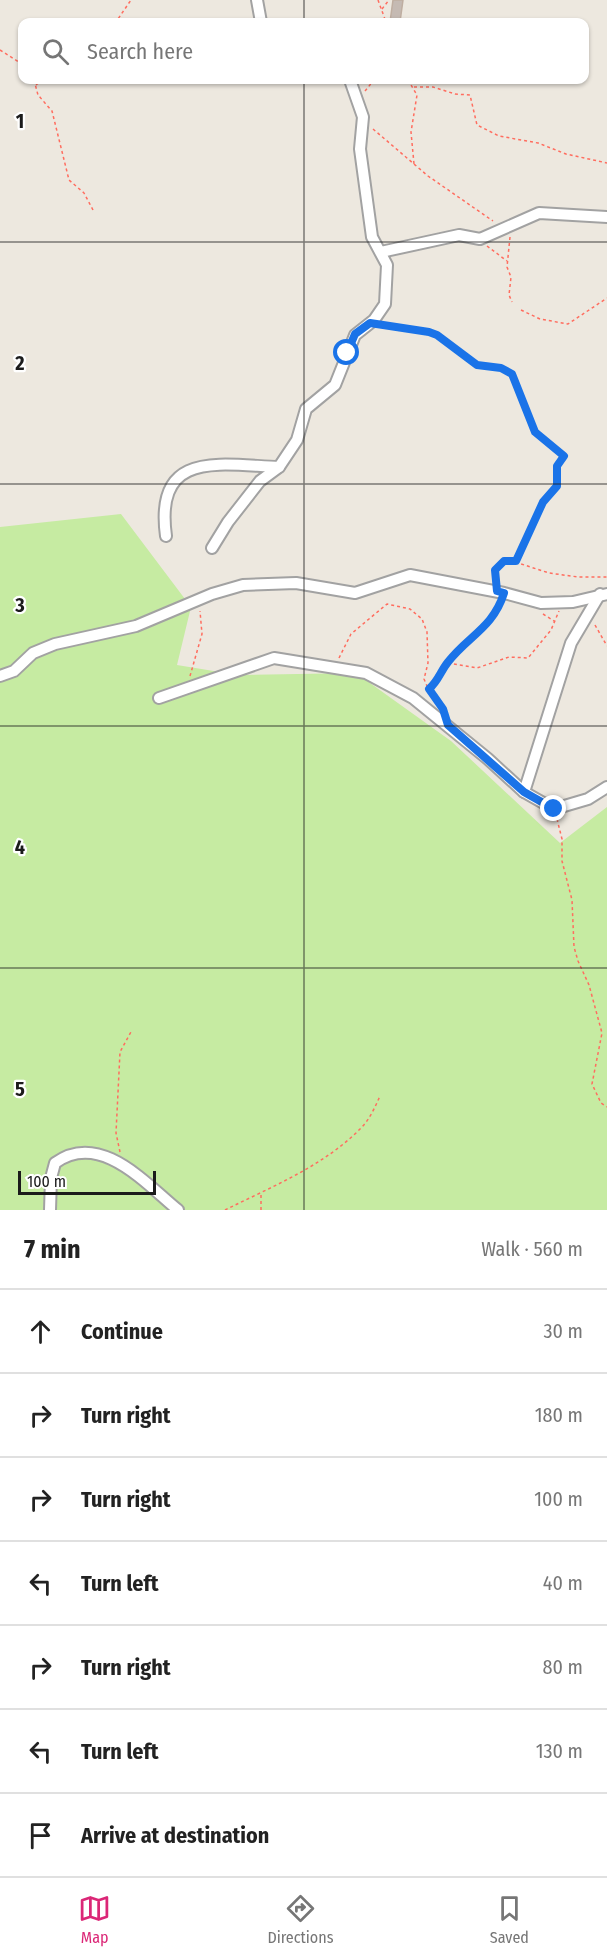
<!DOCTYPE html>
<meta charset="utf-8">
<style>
body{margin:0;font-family:"Fira Sans Condensed",sans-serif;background:#f2f2f2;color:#222}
.scale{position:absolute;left:18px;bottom:15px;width:138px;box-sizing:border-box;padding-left:6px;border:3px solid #1b1b1b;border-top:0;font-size:16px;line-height:21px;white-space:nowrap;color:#1b1b1b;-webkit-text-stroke:4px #fff;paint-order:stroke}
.stop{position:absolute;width:18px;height:18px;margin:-14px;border:4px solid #1a73e8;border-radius:50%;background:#fff}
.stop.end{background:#1a73e8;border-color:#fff;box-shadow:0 2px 6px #0008}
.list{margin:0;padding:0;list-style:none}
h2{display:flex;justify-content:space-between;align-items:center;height:78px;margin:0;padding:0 24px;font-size:26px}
h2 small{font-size:20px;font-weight:400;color:#767676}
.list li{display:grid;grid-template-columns:39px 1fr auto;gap:18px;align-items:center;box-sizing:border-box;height:84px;padding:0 24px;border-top:2px solid #e0e0e0}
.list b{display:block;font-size:22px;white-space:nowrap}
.list em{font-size:20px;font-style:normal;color:#767676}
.icon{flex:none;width:33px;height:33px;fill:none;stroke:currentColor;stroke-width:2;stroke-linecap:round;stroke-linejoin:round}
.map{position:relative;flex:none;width:607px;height:1210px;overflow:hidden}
.search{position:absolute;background:#fff;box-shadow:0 2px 4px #0004;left:18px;right:18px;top:18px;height:66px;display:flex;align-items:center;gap:15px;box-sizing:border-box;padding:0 21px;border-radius:12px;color:#767676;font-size:22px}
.sheet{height:666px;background:#fff}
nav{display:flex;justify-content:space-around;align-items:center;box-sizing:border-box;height:84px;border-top:2px solid #e0e0e0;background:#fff;font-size:16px;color:#767676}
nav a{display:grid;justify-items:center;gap:3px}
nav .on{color:#db2777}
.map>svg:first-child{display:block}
</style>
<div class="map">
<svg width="607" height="1210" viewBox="0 0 607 1210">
<rect width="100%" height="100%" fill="#ede8df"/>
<!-- grass -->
<path fill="#c6eba2" d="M121 514 191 607 177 665 238 675 356 673 451 741 560 843 607 807V1210H0V527Z"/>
<!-- building -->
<path fill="#c5bab3" stroke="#bfaea1" stroke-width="1.5" d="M393 0H403L400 22H390Z"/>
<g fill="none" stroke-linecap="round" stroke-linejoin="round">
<defs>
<g id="minor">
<path d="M257 0 261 22"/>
<path d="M381 252 459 235 480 239 539 213 607 217"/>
<path d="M166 536C154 449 220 465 279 467"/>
<path d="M212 548 228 522 260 481 279 467 297 440 306 409 335 385 355 335 374 320 385 304 387 265 372 237 360 149 363 117 350 80"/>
<path d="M0 676 14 671 33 653 55 644 136 626 212 594 243 585 296 583 355 593 410 575 504 593 541 603 573 602 607 594"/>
<path d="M159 698 274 658 366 673 413 698 488 759 524 792 554 809 588 799 607 787"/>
<path d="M524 792 571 643 600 594"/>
<path d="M50 1210 51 1178 55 1163C100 1130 146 1184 178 1210"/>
</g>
</defs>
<!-- minor casing -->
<use href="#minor" stroke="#a2a2a2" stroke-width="14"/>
<!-- path -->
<g stroke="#ff6d5f" stroke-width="1.5" stroke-dasharray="3 3" stroke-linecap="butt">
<path d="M378 0 386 22"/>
<path d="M382 9 389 0"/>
<path d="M101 22 118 19 131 0"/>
<path d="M0 50 22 64"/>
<path d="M34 80 38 95 52 111 69 180 84 193 93 210"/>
<path d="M408 80 417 95 411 132 414 164"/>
<path d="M36 85 42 80"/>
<path d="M414 87H433L455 94 470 95 477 125 499 136 538 143 566 154 607 163"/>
<path d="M365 91 374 80"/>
<path d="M373 129 428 176 493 221"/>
<path d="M510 237 507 267 511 277 509 295 512 302"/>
<path d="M487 246 507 261"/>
<path d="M521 310 540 319 568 324 607 298"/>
<path d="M382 325 437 335 477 365 496 367 512 374 535 432 563 456 557 466V485L543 502 516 561"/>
<path d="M495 582V570L509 560 549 573 578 577H607"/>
<path d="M543 614 554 621"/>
<path d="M595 625 607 646"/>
<path d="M339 658 351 634 387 604 410 609 422 619 427 632 428 663 424 679 430 693 444 709"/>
<path d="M448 663 477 668 509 657 528 658 551 630 559 611"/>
<path d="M190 676 202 634 200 611"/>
<path d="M429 689 442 675 448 662 498 611 501 602"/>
<path d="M557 819 562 839V861L572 900 574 947 578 961 589 985 602 1033 592 1084 601 1103 607 1107"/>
<path d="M120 1152 116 1133 120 1052 132 1030"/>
<path d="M225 1210C271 1187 324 1166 361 1128 370 1119 375 1107 380 1096"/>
<path d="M261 1210V1194"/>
</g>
<!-- minor -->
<use href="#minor" stroke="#fff" stroke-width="10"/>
</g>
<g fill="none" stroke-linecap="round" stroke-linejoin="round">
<!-- route -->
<path stroke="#1a73e8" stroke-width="8" d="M347 353 355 334 370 323 429 332 437 335 477 365 501 368 512 374 535 432 564 456 557 466V486L543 502 516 561H504L495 570 497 591 504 593C493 628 468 636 448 662 440 672 439 680 429 689L443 709 448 725 524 792 554 809"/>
</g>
<!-- grid -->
<path fill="none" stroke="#1b1b1b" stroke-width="1.5" stroke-opacity="0.55" d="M304 0V22M304 80V1210M0 242H607M0 484H607M0 726H607M0 968H607"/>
<g font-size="20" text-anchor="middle" font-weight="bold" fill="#1b1b1b" stroke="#fff" stroke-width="4.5" stroke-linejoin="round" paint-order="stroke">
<text x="20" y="128">1</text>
<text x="20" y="370">2</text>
<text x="20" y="612">3</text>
<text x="20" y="854">4</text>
<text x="20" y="1096">5</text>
</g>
</svg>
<div class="scale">100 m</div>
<div class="stop" style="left:347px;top:353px"></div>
<div class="stop end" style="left:554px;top:809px"></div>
<div class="search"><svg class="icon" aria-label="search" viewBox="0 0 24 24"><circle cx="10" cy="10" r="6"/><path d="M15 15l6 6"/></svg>Search here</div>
</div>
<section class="sheet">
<h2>7 min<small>Walk · 560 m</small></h2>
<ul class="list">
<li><svg class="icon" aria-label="ahead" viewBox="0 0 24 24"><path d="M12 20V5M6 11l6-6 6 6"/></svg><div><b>Continue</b></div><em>30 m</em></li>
<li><svg class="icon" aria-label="right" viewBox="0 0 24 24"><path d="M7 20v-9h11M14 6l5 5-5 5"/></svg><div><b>Turn right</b></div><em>180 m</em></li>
<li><svg class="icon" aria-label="right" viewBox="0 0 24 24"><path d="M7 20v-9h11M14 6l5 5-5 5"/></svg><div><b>Turn right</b></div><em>100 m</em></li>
<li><svg class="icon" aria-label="left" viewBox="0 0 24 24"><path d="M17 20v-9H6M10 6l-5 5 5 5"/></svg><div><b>Turn left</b></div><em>40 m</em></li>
<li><svg class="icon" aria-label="right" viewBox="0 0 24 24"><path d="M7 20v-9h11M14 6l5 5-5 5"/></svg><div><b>Turn right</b></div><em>80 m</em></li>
<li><svg class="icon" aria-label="left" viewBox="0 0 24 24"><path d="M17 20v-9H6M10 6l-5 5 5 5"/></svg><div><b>Turn left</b></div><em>130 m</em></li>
<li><svg class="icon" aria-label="arrive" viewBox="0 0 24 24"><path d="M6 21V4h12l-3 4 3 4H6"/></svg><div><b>Arrive at destination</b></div></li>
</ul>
</section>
<nav>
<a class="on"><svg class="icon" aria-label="map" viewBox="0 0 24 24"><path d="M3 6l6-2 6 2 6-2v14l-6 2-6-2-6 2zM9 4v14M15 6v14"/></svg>Map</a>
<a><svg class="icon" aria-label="directions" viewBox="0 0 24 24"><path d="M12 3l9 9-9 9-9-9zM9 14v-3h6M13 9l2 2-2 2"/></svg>Directions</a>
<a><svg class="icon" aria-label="saved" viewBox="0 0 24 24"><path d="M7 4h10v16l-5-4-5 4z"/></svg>Saved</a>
</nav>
